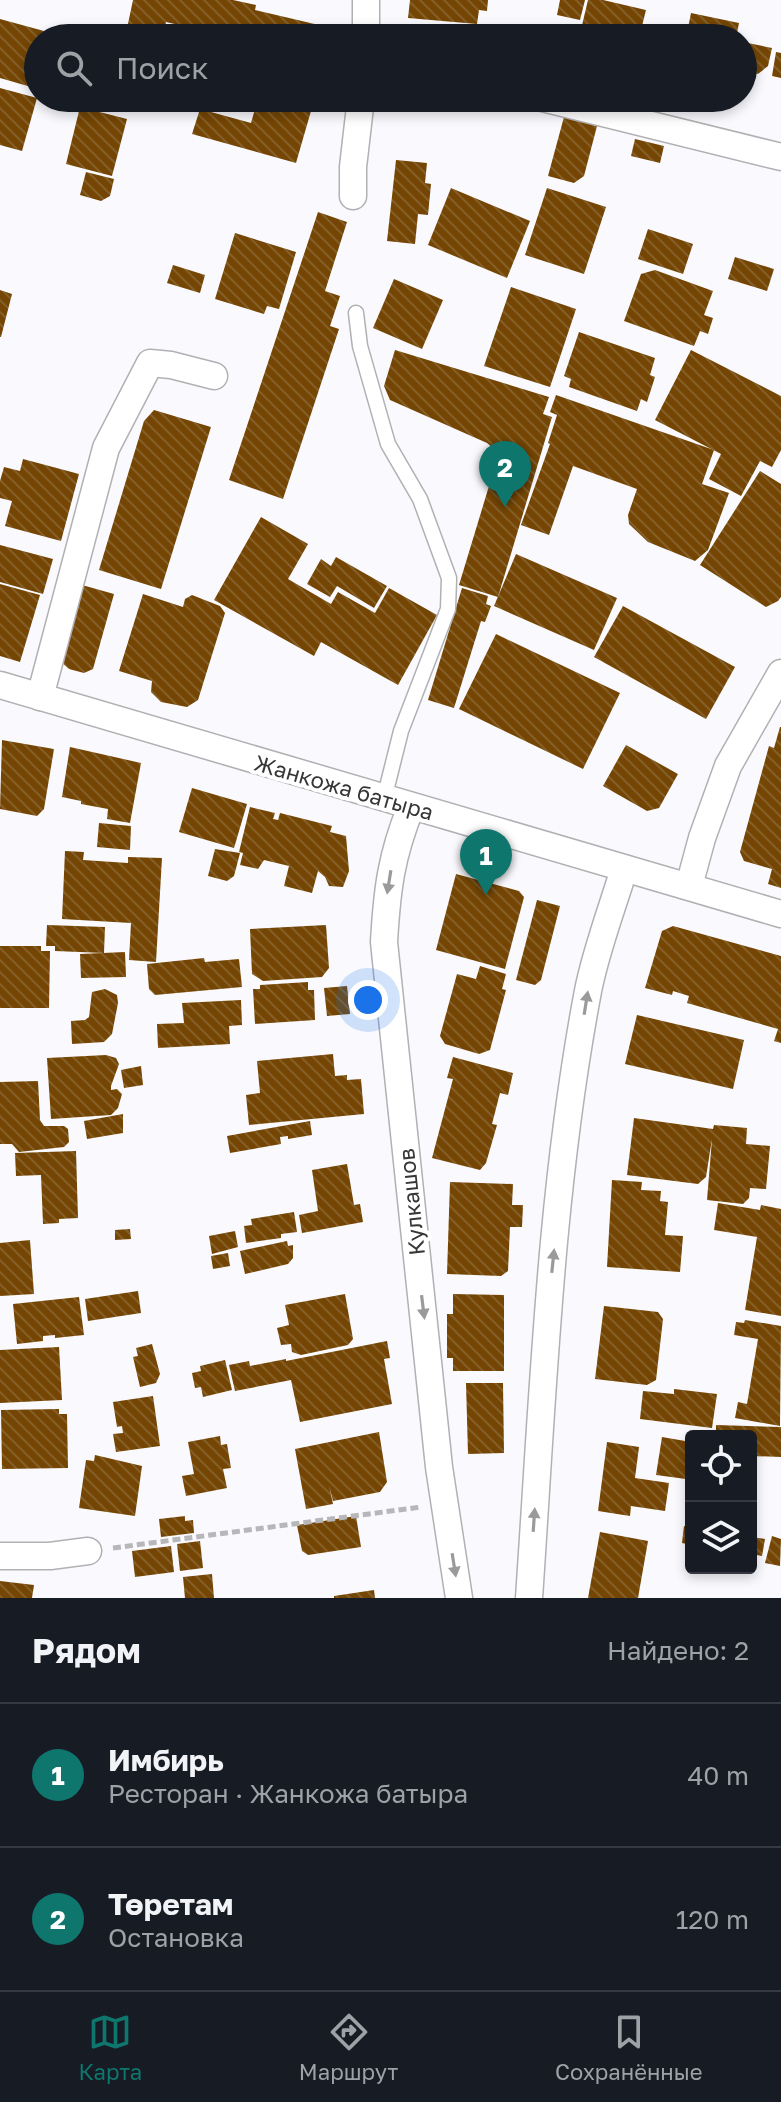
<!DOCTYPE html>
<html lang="ru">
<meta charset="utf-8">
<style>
body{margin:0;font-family:"Golos Text",sans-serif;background:#242831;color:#f1f3f6}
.controls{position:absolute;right:24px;bottom:24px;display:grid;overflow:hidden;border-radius:8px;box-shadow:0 4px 12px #0003}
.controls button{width:72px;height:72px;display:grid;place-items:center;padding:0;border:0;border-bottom:2px solid #363941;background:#171b24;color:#f1f3f6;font:40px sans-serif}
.you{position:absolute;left:368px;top:1000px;width:28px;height:28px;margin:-20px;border:6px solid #fff;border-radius:50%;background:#1a73e8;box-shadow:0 0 0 12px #1a73e833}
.badge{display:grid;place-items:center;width:52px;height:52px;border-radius:50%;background:#0f766e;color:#fff;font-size:26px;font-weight:700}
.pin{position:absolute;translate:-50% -66px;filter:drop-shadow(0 2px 4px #0008)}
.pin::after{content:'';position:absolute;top:42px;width:28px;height:24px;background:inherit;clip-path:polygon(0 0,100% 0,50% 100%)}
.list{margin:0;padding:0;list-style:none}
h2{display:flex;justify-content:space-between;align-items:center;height:104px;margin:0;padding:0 32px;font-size:34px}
h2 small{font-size:26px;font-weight:400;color:#9ea1a6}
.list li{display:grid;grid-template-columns:52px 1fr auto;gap:24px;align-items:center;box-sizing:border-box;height:144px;padding:0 32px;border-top:2px solid #363941}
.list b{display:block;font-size:30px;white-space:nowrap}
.list p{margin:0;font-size:26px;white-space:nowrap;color:#9ea1a6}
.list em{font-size:26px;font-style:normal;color:#9ea1a6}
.icon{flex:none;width:44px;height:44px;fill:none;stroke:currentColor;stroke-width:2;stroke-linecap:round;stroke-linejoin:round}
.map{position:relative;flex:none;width:781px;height:1598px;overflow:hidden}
.search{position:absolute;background:#171b24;box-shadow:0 4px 12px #0003;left:24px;right:24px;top:24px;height:88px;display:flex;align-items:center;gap:20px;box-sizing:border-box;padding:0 28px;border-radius:44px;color:#9ea1a6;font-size:30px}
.sheet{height:392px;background:#171b24}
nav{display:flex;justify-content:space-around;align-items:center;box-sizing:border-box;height:112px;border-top:2px solid #363941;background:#171b24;font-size:22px;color:#9ea1a6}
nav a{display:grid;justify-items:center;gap:4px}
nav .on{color:#0f766e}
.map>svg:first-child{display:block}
</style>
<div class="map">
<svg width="781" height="1598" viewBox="0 0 781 1598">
<defs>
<pattern id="building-back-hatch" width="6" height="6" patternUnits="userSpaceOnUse" patternTransform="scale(2)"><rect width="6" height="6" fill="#754603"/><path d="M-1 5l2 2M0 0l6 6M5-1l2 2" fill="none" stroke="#855f29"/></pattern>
</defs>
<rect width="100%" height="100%" fill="#fafafe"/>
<!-- building -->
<g fill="url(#building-back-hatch)">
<path d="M133 0H233L256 5 255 10 336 29 334 38H235L166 22 163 38H125Z"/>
<path d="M410 0H488L487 11 479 10 477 24 408 18Z"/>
<path d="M560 0H585L580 20 557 15Z"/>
<path d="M588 0H603L646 10 639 38H579Z"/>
<path d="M691 13 739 23 736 38H686Z"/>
<path d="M0 19 66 37 38 38V89L0 78Z"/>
<path d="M743 42 772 48 768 66 758 74 743 72Z"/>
<path d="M776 52 781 53V78L772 76Z"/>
<path d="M0 88 37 98 22 151 0 145Z"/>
<path d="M76 98H117L114 109Z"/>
<path d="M258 98H293L313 104 296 163 192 134 200 109 251 123Z"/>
<path d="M80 107 127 119 112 176 66 164Z"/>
<path d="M564 117 597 126 584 176 574 183 548 176Z"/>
<path d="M635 139 664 146 660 163 631 156Z"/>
<path d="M396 160 427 163 425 183 431 184 428 215 418 214 415 244 387 241Z"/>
<path d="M86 172 114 179 110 196 101 201 80 195Z"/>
<path d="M451 188 530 221 507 278 428 245Z"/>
<path d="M547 188 606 207 584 274 525 255Z"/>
<path d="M318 212 347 222 325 291 340 296 330 326 339 329 283 499 229 480Z"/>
<path d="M648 229 693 244 683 274 638 259Z"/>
<path d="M235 233 296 252 279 309 267 306 264 314 215 299Z"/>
<path d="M735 257 774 269 767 291 728 279Z"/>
<path d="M173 265 205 275 200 293 167 283Z"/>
<path d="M655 270 713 291 704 315 713 318 708 334 700 331 694 346 624 321 641 274Z"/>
<path d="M394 279 443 300 422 349 373 328Z"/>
<path d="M511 287 576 309 550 387 484 366Z"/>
<path d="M0 290 12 294 1 337H0Z"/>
<path d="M579 332 655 358 650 375 655 377 647 402 641 399 637 411 569 387 571 379 564 376Z"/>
<path d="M395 350 549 397 543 414 552 417 498 597 459 585 499 453 487 443 390 400 384 386Z"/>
<path d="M691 350 781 396V450L772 467 760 461 741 496 709 479 721 454 655 420Z"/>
<path d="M556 395 714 450 702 484 729 493 708 550 695 561 648 542 629 524 628 515 637 489 573 466 549 535 521 525 550 444 548 443 557 415 550 412Z"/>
<path d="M154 410 211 427 161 589 99 570 144 421Z"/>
<path d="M23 459 79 474 61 541 5 526 12 501 0 498V481L4 467 20 471Z"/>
<path d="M760 471 781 484V597L778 601 766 607 700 565Z"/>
<path d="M261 517 308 544 288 579 331 604 338 592 375 613 389 588 437 615 398 685 321 642 314 656 214 600Z"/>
<path d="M0 545 53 559 43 594 0 582Z"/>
<path d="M516 554 617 598 594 650 494 606Z"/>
<path d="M336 557 387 586 374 608 337 586 330 597 307 584 321 559 331 566Z"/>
<path d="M0 584 40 595 20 662 0 656Z"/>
<path d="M82 585 114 594 93 669 84 673 69 669 60 661Z"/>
<path d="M462 588 488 596 486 604 491 606 485 622 481 621 454 708 428 700Z"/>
<path d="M143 594 183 607 185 599 192 595 220 606 225 613 198 700 187 707 161 702 151 692 152 681 119 671Z"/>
<path d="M623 606 735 667 706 719 594 657Z"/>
<path d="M496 634 620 693 583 769 459 709Z"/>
<path d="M780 727H781V888L768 884 772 869 744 861 740 852 769 746 774 748Z"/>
<path d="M2 740 54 749 44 809 37 816 0 809Z"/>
<path d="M626 745 678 774 659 808 647 811 603 786Z"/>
<path d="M70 747 141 763 130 823 107 819 108 809 81 804V801L62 797Z"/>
<path d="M192 788 247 804 234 848 179 832Z"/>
<path d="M250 807 275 813 273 819 278 820 280 813 332 826 330 832 346 836 349 871 343 887 329 886 325 877 318 871 312 893 284 886 289 866 264 860 258 869 240 865 243 853 239 852Z"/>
<path d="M99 823 131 826 130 850 97 847Z"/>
<path d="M215 849 240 853 234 876 227 881 208 876Z"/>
<path d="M65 851 84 852 83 860 128 863V857L162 858 156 962 129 960 131 923 62 919Z"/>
<path d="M456 874 519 891 524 897 505 969 436 950Z"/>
<path d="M537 900 560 906 541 980 535 985 516 980Z"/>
<path d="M47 925 105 927 104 953 55 951V946H46Z"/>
<path d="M326 925 329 968 322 977 263 981 252 974 250 929Z"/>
<path d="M673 926 781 956V1043L774 1041 778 1029 687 1003 689 996 673 991 672 995 645 988 662 931Z"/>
<path d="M0 946H41V951H50L49 1008H0Z"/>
<path d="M125 952 126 977 81 978 80 954Z"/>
<path d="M204 958 205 962 239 959 242 987 155 995 149 989 147 964Z"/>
<path d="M480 966 506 974 502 989 506 990 490 1050 479 1054 445 1044 440 1036 457 974 476 979Z"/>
<path d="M308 982V990H314L315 1020 255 1024 253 989H260V985Z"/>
<path d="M347 986 350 1014 327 1016 324 988Z"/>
<path d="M105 989 117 995 118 1003 112 1034 104 1042 72 1044 71 1021 85 1020 89 1017 92 992Z"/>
<path d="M241 1000 242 1025 229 1026 230 1044 158 1048 157 1024 184 1023 182 1003Z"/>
<path d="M637 1015 744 1040 733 1089 625 1064Z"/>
<path d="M333 1054 335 1076 347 1075V1080L361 1079 364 1114 249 1125 246 1095 260 1093 257 1061Z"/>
<path d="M106 1055 116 1058 119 1064 111 1086V1090L117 1089 122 1094 118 1108 111 1115 51 1119 47 1058Z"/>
<path d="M453 1057 513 1073 508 1095 500 1093 492 1124 497 1125 486 1163 480 1170 432 1158 453 1079 447 1078Z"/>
<path d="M141 1066 143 1085 124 1088 121 1070Z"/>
<path d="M38 1081 40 1120 44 1126H64L68 1129 69 1142 64 1147 19 1152 12 1144H0V1082Z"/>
<path d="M123 1114V1133L87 1139 84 1121Z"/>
<path d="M634 1118 713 1129 714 1125 747 1128 746 1144 770 1146 766 1189 750 1188 749 1198 743 1204 707 1200 712 1139 706 1177 698 1184 627 1175Z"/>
<path d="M310 1121 312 1135 288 1139V1136L280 1137 281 1144 230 1153 227 1136Z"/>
<path d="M76 1151 78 1218 59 1219V1223L43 1224 41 1175 16 1176 15 1153Z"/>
<path d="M347 1164 354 1205 360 1204 363 1222 302 1233 299 1215 318 1211 312 1170Z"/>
<path d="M612 1180 642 1182 641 1190 661 1191 660 1201 668 1202 665 1235 683 1236 680 1272 607 1267Z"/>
<path d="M450 1182 513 1184 512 1205H523L522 1227H510L508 1271 501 1276 447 1274Z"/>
<path d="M718 1203 760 1210 761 1205 781 1209V1316L745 1310 757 1237 714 1230Z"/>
<path d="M294 1212 297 1232 281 1234V1238L246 1243 244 1226 252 1225 251 1219Z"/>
<path d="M130 1229 131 1239 115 1240V1230Z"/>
<path d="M235 1231 238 1247 212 1254 209 1236Z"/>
<path d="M30 1240 34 1294 0 1296V1243Z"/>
<path d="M287 1241 288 1246 293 1245V1258L288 1264 245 1274 240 1251Z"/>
<path d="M228 1253 230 1266 213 1269 211 1256Z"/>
<path d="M138 1291 141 1313 88 1321 85 1299Z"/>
<path d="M345 1294 353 1339 348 1345 301 1355 292 1352 291 1344 281 1345 277 1328 289 1325 285 1305Z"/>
<path d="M453 1294 504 1295V1371H453V1358H447V1314H453Z"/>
<path d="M79 1297 84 1335 55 1338V1335L43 1336V1341L17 1344 13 1304Z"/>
<path d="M604 1306 658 1312 663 1319 656 1380 647 1385 595 1379Z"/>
<path d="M745 1320 781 1326 780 1426 735 1418 738 1402 747 1404 758 1339 734 1335 736 1322 744 1323Z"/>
<path d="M387 1341 390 1358 384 1359 392 1404 300 1422 291 1380 235 1391 229 1365 249 1361 250 1366 286 1359V1361Z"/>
<path d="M152 1344 160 1374 156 1383 140 1387 133 1357 138 1356 136 1348Z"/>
<path d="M59 1347 62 1400 0 1403V1350Z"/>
<path d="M225 1360 232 1390 203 1397 201 1387 195 1388 192 1373 201 1371 200 1366Z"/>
<path d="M466 1383H503L504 1453 468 1454Z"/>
<path d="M674 1389 717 1394 712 1428 640 1419 643 1391 674 1394Z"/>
<path d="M153 1396 160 1446 116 1452 113 1434 123 1433 122 1426 117 1427 113 1402Z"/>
<path d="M59 1409V1414H67L68 1468 2 1469 1 1410Z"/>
<path d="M716 1425 781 1427V1457L751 1456V1436H698V1431H716Z"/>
<path d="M379 1432 387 1482 380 1492 333 1501 329 1485 333 1504 306 1509 295 1449Z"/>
<path d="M220 1436 221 1445 227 1444 231 1468 223 1469 227 1488 186 1496 182 1476 194 1474 188 1442Z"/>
<path d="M662 1437 691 1442 686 1479 656 1475Z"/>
<path d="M607 1442 639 1447 635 1478 669 1483 665 1511 631 1506 630 1516 598 1511Z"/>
<path d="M95 1455 142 1466 135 1516 79 1508 86 1460 94 1461Z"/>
<path d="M185 1516V1521L193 1520 194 1533 161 1537 159 1519Z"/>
<path d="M356 1516 361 1547 308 1555 302 1551 297 1525Z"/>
<path d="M684 1526 691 1527V1545L682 1543Z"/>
<path d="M600 1532 648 1541 638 1598H588Z"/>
<path d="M772 1536 781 1539 780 1566 765 1563Z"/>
<path d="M751 1537 765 1539 762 1556 751 1554Z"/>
<path d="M200 1541 203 1568 180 1571 177 1544Z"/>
<path d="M171 1546 174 1572 135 1577 132 1551Z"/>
<path d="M212 1574 214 1598H185L183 1577Z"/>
<path d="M0 1581 34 1585 32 1598H0Z"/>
<path d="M374 1590 375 1598H334V1596Z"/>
</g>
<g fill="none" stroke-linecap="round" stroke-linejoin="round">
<defs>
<path id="service" d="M356 313 360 346 388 444 420 499 449 578 448 609 401 731 384 799"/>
<g id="minor">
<path d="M366 38V0"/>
<path d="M542 98 781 157"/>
<path d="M353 196V167L361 98"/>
<path d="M0 685 781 914"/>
<path d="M40 697 106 448 150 363 171 365 214 376"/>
<path d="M411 807C391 856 387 890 384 942L439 1467 459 1598"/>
<path d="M689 886 702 838 728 766 781 673"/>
<path d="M0 1556H50L88 1551"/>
<path d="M529 1598C543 1396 550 1191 588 991 596 950 612 909 624 869"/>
</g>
</defs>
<!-- service casing -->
<use href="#service" stroke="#b1b1b4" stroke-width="17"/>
<!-- minor casing -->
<use href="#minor" stroke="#b1b1b4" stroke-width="29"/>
<!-- path -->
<path stroke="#b7b7ba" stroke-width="5" stroke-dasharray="8 4" stroke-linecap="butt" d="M113 1548 421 1507"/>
<!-- service -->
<use href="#service" stroke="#fff" stroke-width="14"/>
<!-- minor -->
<use href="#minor" stroke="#fff" stroke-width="26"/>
</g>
<!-- one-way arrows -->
<defs><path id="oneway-solid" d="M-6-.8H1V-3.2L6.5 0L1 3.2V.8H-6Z" transform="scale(2)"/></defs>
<g fill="#9a9a9b">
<use href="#oneway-solid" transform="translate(389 882) rotate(99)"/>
<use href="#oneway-solid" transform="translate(586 1003) rotate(-81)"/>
<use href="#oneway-solid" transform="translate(553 1261) rotate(-84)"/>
<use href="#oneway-solid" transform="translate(423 1307) rotate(83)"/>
<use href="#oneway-solid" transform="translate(534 1520) rotate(-86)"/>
<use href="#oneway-solid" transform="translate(454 1565) rotate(81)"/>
</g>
<g text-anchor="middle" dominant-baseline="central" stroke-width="8" stroke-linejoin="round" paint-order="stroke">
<!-- street labels -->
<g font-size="22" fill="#363637" stroke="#fff">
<text transform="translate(344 787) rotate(16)">Жанкожа батыра</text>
<text transform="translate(411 1202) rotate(-96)">Кулкашов</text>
</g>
</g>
</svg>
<div class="controls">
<button><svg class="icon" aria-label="locate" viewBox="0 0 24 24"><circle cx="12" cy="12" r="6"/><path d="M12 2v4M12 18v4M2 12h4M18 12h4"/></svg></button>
<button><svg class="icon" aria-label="layers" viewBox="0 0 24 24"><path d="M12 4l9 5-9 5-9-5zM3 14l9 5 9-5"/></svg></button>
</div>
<div class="you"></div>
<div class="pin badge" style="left:486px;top:895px">1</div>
<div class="pin badge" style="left:505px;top:507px">2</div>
<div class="search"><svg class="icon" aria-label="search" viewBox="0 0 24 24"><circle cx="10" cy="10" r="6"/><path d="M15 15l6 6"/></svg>Поиск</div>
</div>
<section class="sheet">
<h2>Рядом<small>Найдено: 2</small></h2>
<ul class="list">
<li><span class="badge">1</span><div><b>Имбирь</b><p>Ресторан · Жанкожа батыра</p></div><em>40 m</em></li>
<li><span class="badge">2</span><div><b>Төретам</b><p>Остановка</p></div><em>120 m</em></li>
</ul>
</section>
<nav>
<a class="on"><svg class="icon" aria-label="map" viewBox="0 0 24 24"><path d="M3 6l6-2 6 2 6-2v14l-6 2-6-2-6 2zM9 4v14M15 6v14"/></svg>Карта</a>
<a><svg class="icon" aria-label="directions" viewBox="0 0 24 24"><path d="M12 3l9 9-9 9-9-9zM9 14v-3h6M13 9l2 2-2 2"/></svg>Маршрут</a>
<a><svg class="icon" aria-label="saved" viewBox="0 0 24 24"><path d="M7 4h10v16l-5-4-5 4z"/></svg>Сохранённые</a>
</nav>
